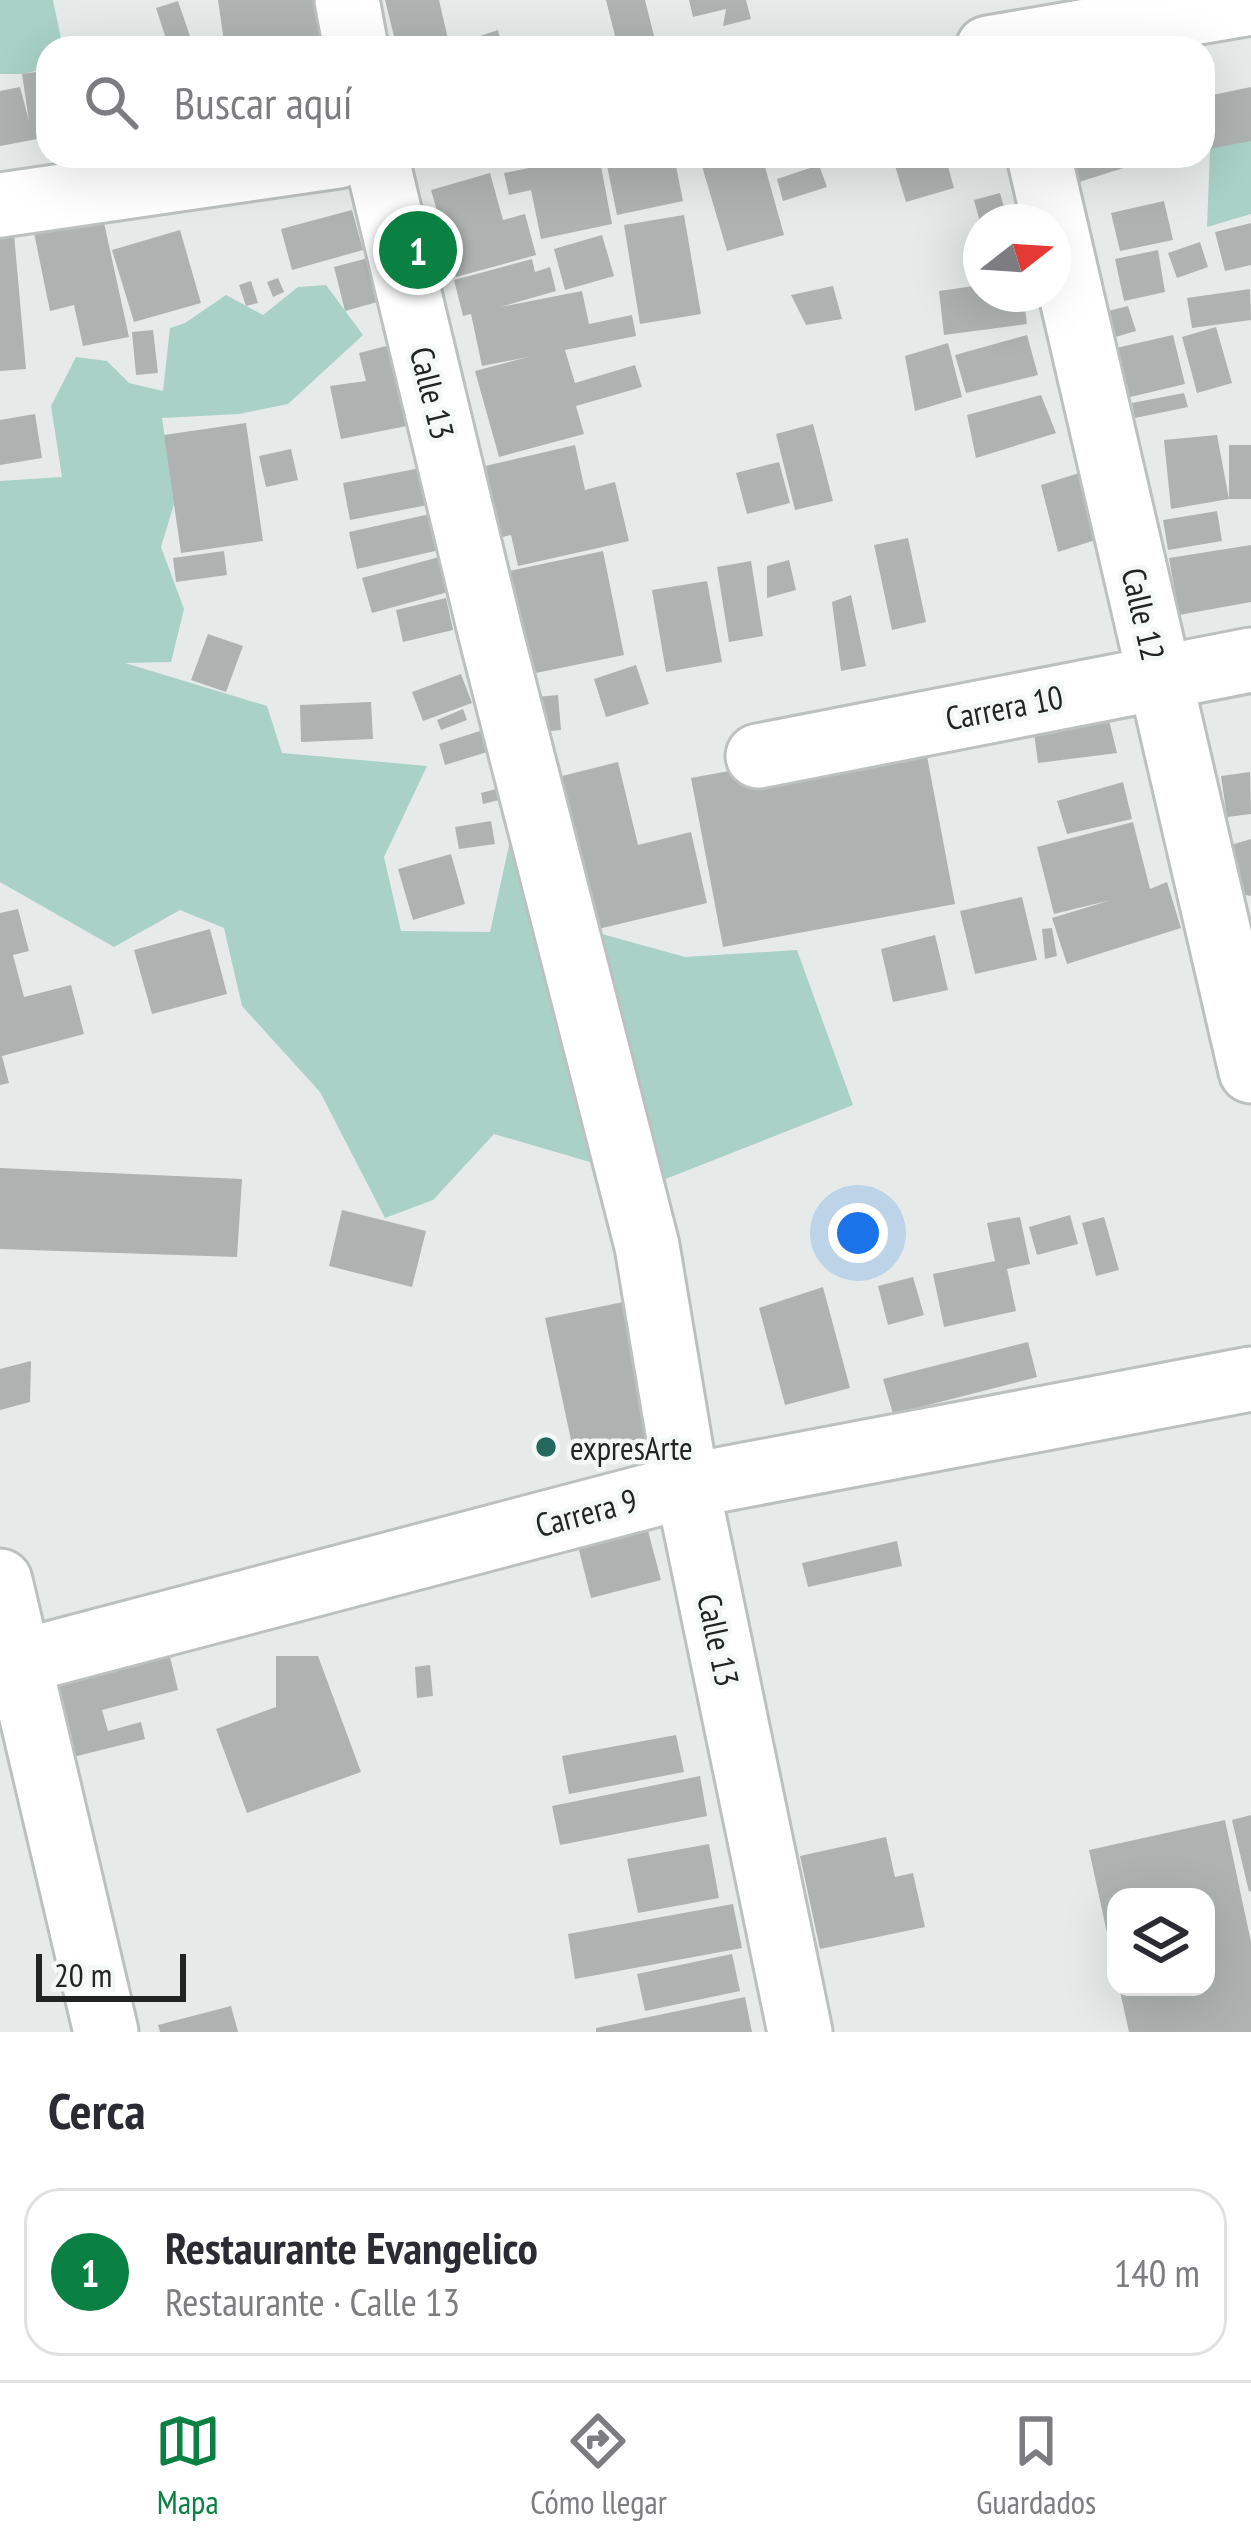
<!DOCTYPE html>
<html lang="es">
<meta charset="utf-8">
<style>
body{margin:0;font-family:"PT Sans Narrow",sans-serif;background:#f7f7f7;color:#2b2b33}
.controls{position:absolute;right:36px;bottom:36px;display:grid;overflow:hidden;border-radius:24px;box-shadow:0 12px 48px #0002}
.controls button{width:108px;height:108px;display:grid;place-items:center;padding:0;border:0;border-bottom:3px solid #e1e1e2;background:#fff;color:#2b2b33;font:60px sans-serif}
.compass{position:absolute;left:963px;top:204px;width:108px;height:108px;border-radius:50%;background:#fff;box-shadow:0 12px 48px #0002;rotate:73deg}
.scale{position:absolute;left:36px;bottom:30px;width:150px;box-sizing:border-box;padding-left:12px;border:6px solid #222424;border-top:0;font-size:33px;line-height:42px;white-space:nowrap;color:#222424;-webkit-text-stroke:9px #f3f8f7;paint-order:stroke}
.you{position:absolute;left:858px;top:1233px;width:42px;height:42px;margin:-30px;border:9px solid #fff;border-radius:50%;background:#1a73e8;box-shadow:0 0 0 18px #1a73e833}
.badge{display:grid;place-items:center;width:78px;height:78px;border-radius:50%;background:#0b8043;color:#fff;font-size:39px;font-weight:700}
.pin{position:absolute;translate:-50% -50%;border:6px solid #fff;box-shadow:0 3px 12px #0006}
.list{margin:0;padding:0;list-style:none}
h2{display:flex;justify-content:space-between;align-items:center;height:156px;margin:0;padding:0 48px;font-size:51px}
h2 small{font-size:39px;font-weight:400;color:#7c7c81}
.list li{display:grid;grid-template-columns:78px 1fr auto;gap:36px;align-items:center;box-sizing:border-box;height:168px;margin:0 24px 24px;padding:0 24px;border:3px solid #e1e1e2;border-radius:36px}
.list b{display:block;font-size:45px;white-space:nowrap}
.list p{margin:0;font-size:39px;white-space:nowrap;color:#7c7c81}
.list em{font-size:39px;font-style:normal;color:#7c7c81}
.icon{flex:none;width:66px;height:66px;fill:none;stroke:currentColor;stroke-width:2;stroke-linecap:round;stroke-linejoin:round}
.map{position:relative;flex:none;width:1251px;height:2032px;overflow:hidden}
.search{position:absolute;background:#fff;box-shadow:0 12px 48px #0002;left:36px;right:36px;top:36px;height:132px;display:flex;align-items:center;gap:30px;box-sizing:border-box;padding:0 42px;border-radius:36px;color:#7c7c81;font-size:45px}
.sheet{height:348px;background:#fff}
nav{display:flex;justify-content:space-around;align-items:center;box-sizing:border-box;height:168px;border-top:3px solid #e1e1e2;background:#fff;font-size:33px;color:#7c7c81}
nav a{display:grid;justify-items:center;gap:6px}
nav .on{color:#0b8043}
.map>svg:first-child{display:block}
</style>
<div class="map">
<svg width="1251" height="2032" viewBox="0 0 1251 2032">
<rect width="100%" height="100%" fill="#e6ebe9"/>
<!-- green -->
<g fill="#a9d1c6">
<path d="M0 0H53L63 48H48V68L22 74H0Z"/>
<path d="M1251 119V214L1207 227 1211 126Z"/>
<path d="M326 285 363 335 288 404 239 414 162 418 174 504 161 547 184 609 171 662 125 663 267 706 282 753 427 766 384 857 401 931 490 932 517 809 566 924 685 957 797 950 853 1105 658 1182 494 1134 433 1200 385 1218 320 1092 242 1006 224 928 180 910 114 947 0 882V481L62 477 51 406 76 357 107 361 129 383 163 391 170 328 185 323 226 295 263 315 298 287Z"/>
</g>
<!-- building -->
<g fill="#aeb3b1">
<path d="M218 0H327L328 48H225Z"/>
<path d="M385 0H439L450 48H397Z"/>
<path d="M606 0H645L657 48H618Z"/>
<path d="M689 0H746L751 19 723 26 726 9 693 17Z"/>
<path d="M178 1 192 42 169 48 156 8Z"/>
<path d="M498 30 502 48H461L459 43Z"/>
<path d="M48 70V137L0 146V91L20 87 29 121 22 74Z"/>
<path d="M1251 87V141L1203 150V97Z"/>
<path d="M590 156H599L612 224 541 239 531 190 509 195 504 173Z"/>
<path d="M605 156H674L683 201 617 215Z"/>
<path d="M699 156H762L784 235 727 251Z"/>
<path d="M774 156H822V159L775 166Z"/>
<path d="M892 156H945L954 188 906 202Z"/>
<path d="M1071 156H1130L1133 165 1079 182Z"/>
<path d="M1138 156H1171V158L1140 165Z"/>
<path d="M819 165 827 187 783 201 777 179Z"/>
<path d="M490 173 503 220 525 214 536 255 456 277 431 190Z"/>
<path d="M1000 193 1008 222H980L974 200Z"/>
<path d="M1164 201 1173 240 1120 251 1111 213Z"/>
<path d="M352 210 363 250 292 270 281 229Z"/>
<path d="M684 215 701 314 640 324 624 225Z"/>
<path d="M103 218 129 337 83 346 74 305 50 311 34 233Z"/>
<path d="M13 223 26 369 0 371V224Z"/>
<path d="M1251 223V265L1225 271 1215 232Z"/>
<path d="M180 230 201 303 134 322 112 250Z"/>
<path d="M602 235 614 276 565 290 554 249Z"/>
<path d="M1200 242 1208 267 1177 278 1168 253Z"/>
<path d="M1158 250 1165 292 1124 301 1115 259Z"/>
<path d="M368 258 381 301 345 311 334 267Z"/>
<path d="M532 259 535 272 550 267 556 291 500 307 582 291 589 324 632 315 636 336 565 350 575 383 635 365 642 387 576 406 584 434 499 457 475 371 528 357 482 366 471 314 463 316 454 280Z"/>
<path d="M278 278 284 292 273 297 267 282Z"/>
<path d="M251 281 258 303 246 306 239 285Z"/>
<path d="M981 285V294H1023L1027 324 944 335 939 291Z"/>
<path d="M833 286 842 319 806 325 791 295Z"/>
<path d="M1250 289 1251 320 1192 328 1187 298Z"/>
<path d="M1128 306 1136 331 1112 338 1104 312Z"/>
<path d="M1216 327 1232 383 1197 393 1182 337Z"/>
<path d="M153 330 158 373 136 375 132 332Z"/>
<path d="M1027 335 1038 375 966 393 955 355Z"/>
<path d="M1173 335 1185 384 1126 398 1116 348Z"/>
<path d="M398 343 417 424 341 439 330 386 366 381 359 353Z"/>
<path d="M948 343 962 397 915 411 905 356Z"/>
<path d="M1184 393 1188 407 1135 418 1132 403Z"/>
<path d="M1041 395 1056 433 976 458 967 415Z"/>
<path d="M35 414 42 458 0 465V420Z"/>
<path d="M246 423 263 541 181 553 164 435Z"/>
<path d="M813 424 833 501 795 510 776 434Z"/>
<path d="M1217 435 1229 499 1171 509 1164 440Z"/>
<path d="M575 445 585 490 615 482 629 541 518 566 511 535 498 538 481 467Z"/>
<rect x="1229" y="445" width="22" height="54"/>
<path d="M291 449 298 480 266 487 259 456Z"/>
<path d="M779 462 790 503 747 514 736 473Z"/>
<path d="M431 466 438 503 350 520 343 483Z"/>
<path d="M1089 470 1108 536 1058 552 1041 485Z"/>
<path d="M1217 511 1222 541 1168 550 1163 520Z"/>
<path d="M439 512 448 548 357 569 349 532Z"/>
<path d="M908 538 926 622 892 630 874 545Z"/>
<path d="M1251 545V602L1179 615 1169 558Z"/>
<path d="M224 551 227 575 176 582 173 558Z"/>
<path d="M603 551 624 655 526 675 504 572Z"/>
<path d="M439 557 448 592 372 613 362 578Z"/>
<path d="M789 560 796 590 767 598V566Z"/>
<path d="M751 561 763 636 729 642 717 567Z"/>
<path d="M707 581 722 662 666 672 652 590Z"/>
<path d="M851 595 866 666 841 671 832 602Z"/>
<path d="M446 598 453 630 403 642 396 610Z"/>
<path d="M208 634 243 646 226 692 191 680Z"/>
<path d="M636 665 649 704 606 717 594 679Z"/>
<path d="M461 674 472 703 423 721 412 692Z"/>
<path d="M558 695 561 730 539 732 536 697Z"/>
<path d="M371 702 373 739 301 742 300 705Z"/>
<path d="M1106 708 1117 753 1038 763 1033 725Z"/>
<path d="M463 709 467 720 441 730 437 720Z"/>
<path d="M480 731 487 752 445 765 439 744Z"/>
<path d="M923 735 955 904 723 947 691 778Z"/>
<path d="M618 762 638 845 691 832 707 903 590 931 554 778Z"/>
<path d="M1250 772 1251 814 1227 817 1221 776Z"/>
<path d="M1123 782 1132 819 1067 834 1057 801Z"/>
<path d="M496 789 499 800 483 804 481 793Z"/>
<path d="M491 821 495 844 459 849 455 827Z"/>
<path d="M1133 822 1150 889 1167 882 1181 928 1067 964 1052 918 1111 900 1054 914 1037 847Z"/>
<path d="M1251 839V896L1234 893 1221 848Z"/>
<path d="M451 854 465 904 413 920 398 869Z"/>
<path d="M1022 897 1037 960 975 974 960 911Z"/>
<path d="M18 909 29 951 13 955 24 997 71 985 84 1034 2 1056 9 1083 0 1085V913Z"/>
<path d="M1052 928 1057 956 1045 959 1042 929Z"/>
<path d="M210 929 227 994 152 1014 134 950Z"/>
<path d="M935 935 948 990 893 1002 881 949Z"/>
<path d="M0 1168 242 1179 237 1257 0 1249Z"/>
<path d="M342 1210 426 1231 412 1287 329 1266Z"/>
<path d="M1070 1215 1078 1244 1037 1255 1029 1227Z"/>
<path d="M1020 1217 1030 1264 1007 1269 1016 1311 944 1327 933 1274 995 1261 987 1223Z"/>
<path d="M1104 1217 1119 1270 1096 1276 1082 1223Z"/>
<path d="M913 1277 924 1315 888 1325 878 1286Z"/>
<path d="M823 1287 850 1388 785 1405 759 1308Z"/>
<path d="M633 1300 662 1435 574 1454 545 1318Z"/>
<path d="M1028 1342 1037 1377 893 1414 883 1379Z"/>
<path d="M31 1361 30 1402 0 1410V1369Z"/>
<path d="M643 1512 661 1580 591 1598 574 1530Z"/>
<path d="M897 1541 902 1566 808 1587 802 1563Z"/>
<path d="M167 1644 178 1690 102 1710 108 1731 141 1722 145 1739 61 1760 40 1676Z"/>
<path d="M276 1656H318L361 1772 247 1813 216 1729 276 1707Z"/>
<path d="M430 1665 433 1696 417 1698 415 1667Z"/>
<path d="M676 1735 684 1772 569 1794 562 1756Z"/>
<path d="M700 1776 707 1816 560 1845 552 1806Z"/>
<path d="M1251 1815V1891L1249 1892 1232 1820Z"/>
<path d="M1225 1820 1251 1942V2032H1129L1119 1987H1206V1897H1116L1114 1965 1089 1850Z"/>
<path d="M886 1837 895 1877 913 1873 925 1927 820 1949 800 1856Z"/>
<path d="M709 1844 719 1898 638 1913 627 1859Z"/>
<path d="M733 1904 742 1948 575 1979 568 1934Z"/>
<path d="M732 1954 740 1991 645 2011 637 1974Z"/>
<path d="M745 1997 752 2032H596V2028Z"/>
<path d="M231 2006 238 2032H160L158 2025Z"/>
</g>
<g fill="none" stroke-linecap="round" stroke-linejoin="round">
<defs>
<g id="minor">
<path d="M347 0 356 48"/>
<path d="M988 48 1251 3"/>
<path d="M376 156 490 631 647 1246 687 1486 800 2032"/>
<path d="M1039 156 1251 1071"/>
<path d="M0 205 338 156"/>
<path d="M758 756 1251 660"/>
<path d="M0 1581 106 2032"/>
<path d="M0 1667 687 1486 1251 1379"/>
</g>
</defs>
<!-- minor casing -->
<use href="#minor" stroke="#bcc0bf" stroke-width="69"/>
<!-- minor -->
<use href="#minor" stroke="#fff" stroke-width="63"/>
</g>
<!-- markers -->
<circle fill="#25695c" stroke="#f3f8f7" stroke-width="4.5" cx="546" cy="1447" r="12"/>
<g text-anchor="middle" dominant-baseline="central" stroke-width="9" stroke-linejoin="round" paint-order="stroke">
<!-- street labels -->
<g font-size="33" fill="#222424" stroke="#f3f8f7">
<text transform="translate(433 393) rotate(76)">Calle 13</text>
<text transform="translate(1144 614) rotate(77)">Calle 12</text>
<text transform="translate(1004 707) rotate(-11)">Carrera 10</text>
<text transform="translate(586 1512) rotate(-15)">Carrera 9</text>
<text transform="translate(719 1640) rotate(78)">Calle 13</text>
</g>
<!-- poi labels -->
<g font-size="33" fill="#222424" stroke="#f3f8f7" text-anchor="start">
<text x="570" y="1447">expresArte</text>
</g>
</g>
</svg>
<div class="controls">
<button><svg class="icon" aria-label="layers" viewBox="0 0 24 24"><path d="M12 4l9 5-9 5-9-5zM3 14l9 5 9-5"/></svg></button>
</div>
<svg class="compass" viewBox="-18 -18 36 36"><path d="M0-13l5 13h-10z" fill="#e53935"/><path d="M0 13l5-13h-10z" fill="#7c7c81"/></svg>
<div class="scale">20 m</div>
<div class="you"></div>
<div class="pin badge" style="left:418px;top:250px">1</div>
<div class="search"><svg class="icon" aria-label="search" viewBox="0 0 24 24"><circle cx="10" cy="10" r="6"/><path d="M15 15l6 6"/></svg>Buscar aquí</div>
</div>
<section class="sheet">
<h2>Cerca<small></small></h2>
<ul class="list">
<li><span class="badge">1</span><div><b>Restaurante Evangelico</b><p>Restaurante · Calle 13</p></div><em>140 m</em></li>
</ul>
</section>
<nav>
<a class="on"><svg class="icon" aria-label="map" viewBox="0 0 24 24"><path d="M3 6l6-2 6 2 6-2v14l-6 2-6-2-6 2zM9 4v14M15 6v14"/></svg>Mapa</a>
<a><svg class="icon" aria-label="directions" viewBox="0 0 24 24"><path d="M12 3l9 9-9 9-9-9zM9 14v-3h6M13 9l2 2-2 2"/></svg>Cómo llegar</a>
<a><svg class="icon" aria-label="saved" viewBox="0 0 24 24"><path d="M7 4h10v16l-5-4-5 4z"/></svg>Guardados</a>
</nav>
